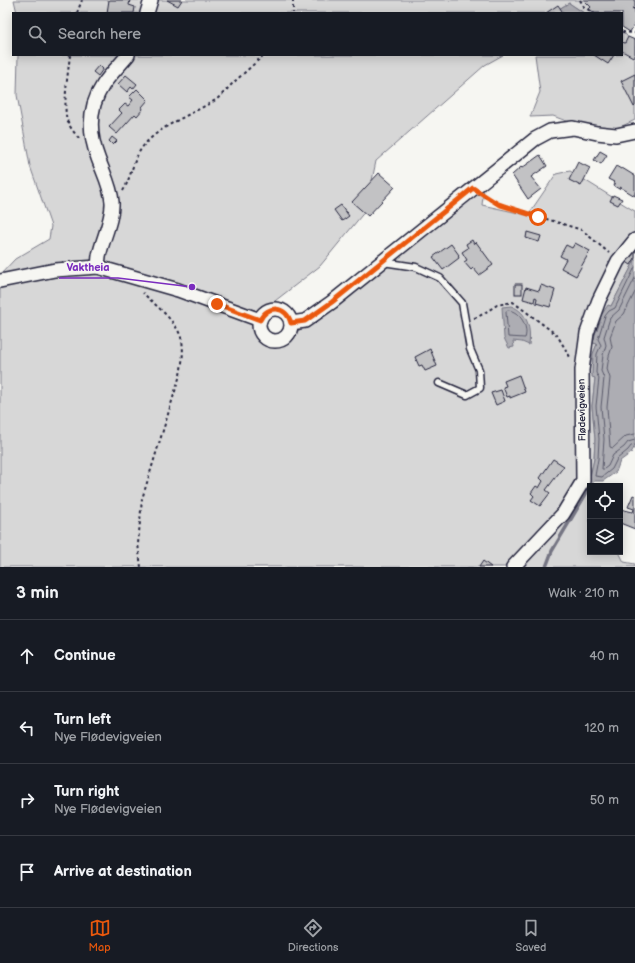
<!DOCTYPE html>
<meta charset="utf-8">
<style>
body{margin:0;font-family:"Balsamiq Sans",sans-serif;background:#20242c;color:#f1f3f6}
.controls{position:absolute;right:12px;bottom:12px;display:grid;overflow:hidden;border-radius:0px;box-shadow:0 2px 10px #0003}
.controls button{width:36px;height:36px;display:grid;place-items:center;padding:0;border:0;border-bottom:1px solid #363941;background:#171b24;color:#f1f3f6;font:20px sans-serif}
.stop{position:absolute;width:12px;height:12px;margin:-9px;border:3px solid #ea580c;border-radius:50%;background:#fff}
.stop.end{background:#ea580c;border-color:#fff;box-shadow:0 1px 4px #0008}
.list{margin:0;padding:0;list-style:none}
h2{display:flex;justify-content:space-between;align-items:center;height:52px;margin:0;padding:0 16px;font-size:17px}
h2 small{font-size:13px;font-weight:400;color:#9ea1a6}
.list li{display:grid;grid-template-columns:26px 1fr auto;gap:12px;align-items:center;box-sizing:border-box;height:72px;padding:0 16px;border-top:1px solid #363941}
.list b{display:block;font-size:15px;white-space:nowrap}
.list p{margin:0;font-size:13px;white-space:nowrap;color:#9ea1a6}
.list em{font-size:13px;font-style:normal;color:#9ea1a6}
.icon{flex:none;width:22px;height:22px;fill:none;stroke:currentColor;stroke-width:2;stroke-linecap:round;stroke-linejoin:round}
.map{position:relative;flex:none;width:635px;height:567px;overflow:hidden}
.search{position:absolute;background:#171b24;box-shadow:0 2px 10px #0003;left:12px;right:12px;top:12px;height:44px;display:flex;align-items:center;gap:10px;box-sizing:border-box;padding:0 14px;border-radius:0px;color:#9ea1a6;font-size:15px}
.sheet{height:340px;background:#171b24}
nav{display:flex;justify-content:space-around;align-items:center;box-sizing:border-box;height:56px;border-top:1px solid #363941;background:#171b24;font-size:11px;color:#9ea1a6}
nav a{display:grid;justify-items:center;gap:2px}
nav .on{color:#ea580c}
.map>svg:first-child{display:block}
</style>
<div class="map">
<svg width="635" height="567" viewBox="0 0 635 567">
<rect width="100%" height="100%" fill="#f6f6f2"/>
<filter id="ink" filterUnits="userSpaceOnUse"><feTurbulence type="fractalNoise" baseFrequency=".025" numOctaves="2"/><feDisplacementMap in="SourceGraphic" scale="8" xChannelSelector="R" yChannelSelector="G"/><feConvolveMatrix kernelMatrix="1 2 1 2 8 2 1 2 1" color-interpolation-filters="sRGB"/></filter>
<g filter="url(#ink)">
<!-- green -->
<g fill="#d7d7d7" stroke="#7c7c89">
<path d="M14 0H617L619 13H584L569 3 552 13H17Z"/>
<path d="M622 30 635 46V120L603 135 553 116 530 117 540 92 535 55H622Z"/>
<path d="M18 55H503L485 65 376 161 366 210 320 266 262 311 257 331 291 336 350 295 485 180 482 205 528 215 556 174 570 171 633 210 635 211V260L611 306 601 318 594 343 597 344 593 354 592 375 595 378 592 406 595 439 594 459 590 477 582 495 586 494 590 487V552H619L624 562 635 564V567H0V275L15 259 49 239 51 226 30 166 17 95Z"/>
</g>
<!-- water -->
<g fill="#adadb3" stroke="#757583">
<path d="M569 3 584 13H552Z"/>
<path d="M635 260V446L631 453 620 461 616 472 603 481H594L586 494 582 495 590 477 594 459 595 439 592 406 595 378 592 377V375L593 354 597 344 593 343 596 331H597L601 318 600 317 608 305 611 306Z"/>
<path d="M511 306C528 312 531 329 529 345L522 342 513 341 514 347 509 348 504 338 502 307Z"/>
</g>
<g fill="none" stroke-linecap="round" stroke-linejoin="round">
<!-- shore -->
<g stroke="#5a5a6b" stroke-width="1">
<path d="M635 267 615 308 609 311 605 316 598 339 601 345 597 354 596 373 599 378 596 406 599 439 598 459 595 476 602 477 612 469 617 459 628 450 631 446 635 445"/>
<path d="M635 278 619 310 610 318 604 337 606 345 603 355 601 371 604 378 601 407 604 439 602 469H604L608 466 613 455 624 447 628 442 635 440"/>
<path d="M635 292 624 314 616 321 610 337 612 347 609 356 607 369 610 378 607 407 610 447 613 448 626 436 635 434"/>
<path d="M508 310C520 311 529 327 525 338L508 337 506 312Z"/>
</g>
<!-- stream -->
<path stroke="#757583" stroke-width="3.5" d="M546 567 552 551 590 487"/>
</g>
<!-- building -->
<g fill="#c2c2c4" stroke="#22223b">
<path d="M109 0H130L129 5 135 7 134 13H107Z"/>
<path d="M167 0H182L178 6Z"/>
<path d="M584 0H635V9L632 8 635 10V23L630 32 622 27V13H595L589 9 591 7Z"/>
<path d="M558 5 562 11 559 13H546Z"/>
<path d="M628 37 635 40V58L622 51V42L625 43Z"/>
<path d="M594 55H614L608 64Z"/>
<path d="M99 65 103 69 98 76 93 72Z"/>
<path d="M635 74V106L634 107 621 81Z"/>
<path d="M126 75 137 84 133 89 131 87 127 92 118 84Z"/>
<path d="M137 89 148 100 142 107 143 109 137 116 135 114 117 134 109 127 122 113 119 110 125 104 128 106 133 100 129 97Z"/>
<path d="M112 137 117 141 113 145 109 141Z"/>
<path d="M600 151 607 155 601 164 594 160Z"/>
<path d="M540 155 547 166 531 177 541 189 528 199 512 175 521 167 522 168Z"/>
<path d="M578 162 590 168 581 186 569 180Z"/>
<path d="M616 166 621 169 622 168 635 176V196L620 187 619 189 614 186 615 184 613 183 614 182 608 179Z"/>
<path d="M379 173 395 187 368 216 352 202Z"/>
<path d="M613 195 622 199 618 205 610 201Z"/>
<path d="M341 205 349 216 342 221 334 210Z"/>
<path d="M527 232 541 236 539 242 526 238Z"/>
<path d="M472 240 474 244 476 242 493 265 479 275 473 268 471 270 464 262 467 260 462 252 468 248 466 244Z"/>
<path d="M575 243 590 251 576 276 561 268 566 259 560 256 566 245 572 248Z"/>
<path d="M451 244 459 255 458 256 459 258 443 270 433 257Z"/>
<path d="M632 251 635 253V258L631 265 625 261Z"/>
<rect x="515" y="284" width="7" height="10"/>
<path d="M541 285 555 290 550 307 536 303 537 298 535 297 534 302 523 299 526 287 539 291Z"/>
<path d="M430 349 437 366 425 371 422 365 419 366 415 357Z"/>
<path d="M519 375 525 392 510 398V396L507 397 503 387 506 386 504 381Z"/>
<path d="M501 390 505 401 496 405 491 393Z"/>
<path d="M553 459 564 466 546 490 550 493 540 506 531 500 534 496 531 493 536 486 539 488 543 481 540 478Z"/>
<path d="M633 495 635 496V529L620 523V509L633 512 634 509 628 507Z"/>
<path d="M483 561 491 567H479Z"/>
</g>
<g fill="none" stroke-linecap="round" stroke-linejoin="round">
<defs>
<path id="service" d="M383 262 416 267 440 278 462 303 470 349 479 370 480 388 467 395 439 383"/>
<g id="minor">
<path d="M147 13 151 0"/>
<path d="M98 267C99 262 98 257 100 252 104 236 113 218 112 202 111 187 103 172 98 158 89 134 88 108 103 85 110 74 120 65 128 55"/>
<path d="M0 281 55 270 98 267 178 290 260 320"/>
<circle cx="275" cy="325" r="16"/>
<path d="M291 323 305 321 332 302 535 139 550 131 573 128 597 133 616 135 635 131"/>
<path d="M513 567 563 514 583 481 582 370 587 333 599 300 618 261 635 240"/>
</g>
</defs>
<!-- service casing -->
<use href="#service" stroke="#22223b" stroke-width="9"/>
<!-- minor casing -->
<use href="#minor" stroke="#22223b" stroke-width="16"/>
<!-- path -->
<g stroke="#22223b" stroke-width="2" stroke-dasharray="3 3" stroke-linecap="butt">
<path d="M293 0V13"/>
<path d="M580 0 584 7 594 13"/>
<path d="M77 13 82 0"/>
<path d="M622 32 635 33"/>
<path d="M70 55C68 74 64 96 66 115 67 124 74 133 80 139"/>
<path d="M123 191C132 176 133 157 145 144 161 125 195 113 217 99 223 94 229 87 234 82 244 73 254 64 264 55"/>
<path d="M484 196 498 204 582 230 609 253"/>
<path d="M474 318 478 317 497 305 513 302 557 335 570 357"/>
<path d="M141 567 138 544 142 499 180 375C182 364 184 352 182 341 178 322 157 307 143 293"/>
</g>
<!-- service -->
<use href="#service" stroke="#f6f6f2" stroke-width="6"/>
<!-- minor -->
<use href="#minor" stroke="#f6f6f2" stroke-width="13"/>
</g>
</g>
<g fill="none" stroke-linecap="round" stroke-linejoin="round" filter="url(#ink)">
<!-- route -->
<path stroke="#ea580c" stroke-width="5" d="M217 304 260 320C268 304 286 306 291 323L305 321 332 302 473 188 498 204 538 217"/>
</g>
<g text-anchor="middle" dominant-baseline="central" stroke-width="3.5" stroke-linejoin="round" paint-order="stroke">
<!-- street labels -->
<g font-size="10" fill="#22223b" stroke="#f6f6f2">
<text transform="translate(582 410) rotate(-91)">Flødevigveien</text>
</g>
</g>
<!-- callouts -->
<path fill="none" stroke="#7b2cbf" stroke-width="1.5" d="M192 287L118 278H59"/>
<circle fill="#7b2cbf" stroke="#f6f6f2" stroke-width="1.5" cx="192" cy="287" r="4"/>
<g font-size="11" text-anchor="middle" font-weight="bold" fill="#7b2cbf" stroke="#f6f6f2" stroke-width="3.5" stroke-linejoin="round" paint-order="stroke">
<text x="88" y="271">Vaktheia</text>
</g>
</svg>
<div class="controls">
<button><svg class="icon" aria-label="locate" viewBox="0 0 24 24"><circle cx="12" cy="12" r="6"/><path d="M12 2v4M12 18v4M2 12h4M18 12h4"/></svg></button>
<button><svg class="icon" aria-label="layers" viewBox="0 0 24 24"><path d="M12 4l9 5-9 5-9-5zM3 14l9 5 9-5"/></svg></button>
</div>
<div class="stop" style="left:538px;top:217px"></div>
<div class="stop end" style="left:217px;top:304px"></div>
<div class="search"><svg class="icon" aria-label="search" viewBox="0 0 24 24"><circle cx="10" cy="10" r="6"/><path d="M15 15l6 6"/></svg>Search here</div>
</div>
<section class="sheet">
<h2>3 min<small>Walk · 210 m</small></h2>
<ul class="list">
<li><svg class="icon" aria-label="ahead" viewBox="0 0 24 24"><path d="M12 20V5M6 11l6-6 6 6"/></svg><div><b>Continue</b></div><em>40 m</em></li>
<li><svg class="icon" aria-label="left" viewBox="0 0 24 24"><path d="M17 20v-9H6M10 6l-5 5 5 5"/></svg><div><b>Turn left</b><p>Nye Flødevigveien</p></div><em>120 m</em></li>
<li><svg class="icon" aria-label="right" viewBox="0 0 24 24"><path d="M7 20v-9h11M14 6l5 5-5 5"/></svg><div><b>Turn right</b><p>Nye Flødevigveien</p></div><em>50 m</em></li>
<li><svg class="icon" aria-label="arrive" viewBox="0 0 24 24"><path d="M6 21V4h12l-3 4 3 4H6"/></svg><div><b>Arrive at destination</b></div></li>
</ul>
</section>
<nav>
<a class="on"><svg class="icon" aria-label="map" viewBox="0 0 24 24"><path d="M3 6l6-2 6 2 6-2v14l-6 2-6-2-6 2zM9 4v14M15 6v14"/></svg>Map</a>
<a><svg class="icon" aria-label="directions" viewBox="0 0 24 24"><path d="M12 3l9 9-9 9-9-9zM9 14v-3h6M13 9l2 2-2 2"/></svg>Directions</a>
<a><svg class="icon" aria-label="saved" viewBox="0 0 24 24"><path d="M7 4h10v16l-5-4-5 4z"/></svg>Saved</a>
</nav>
